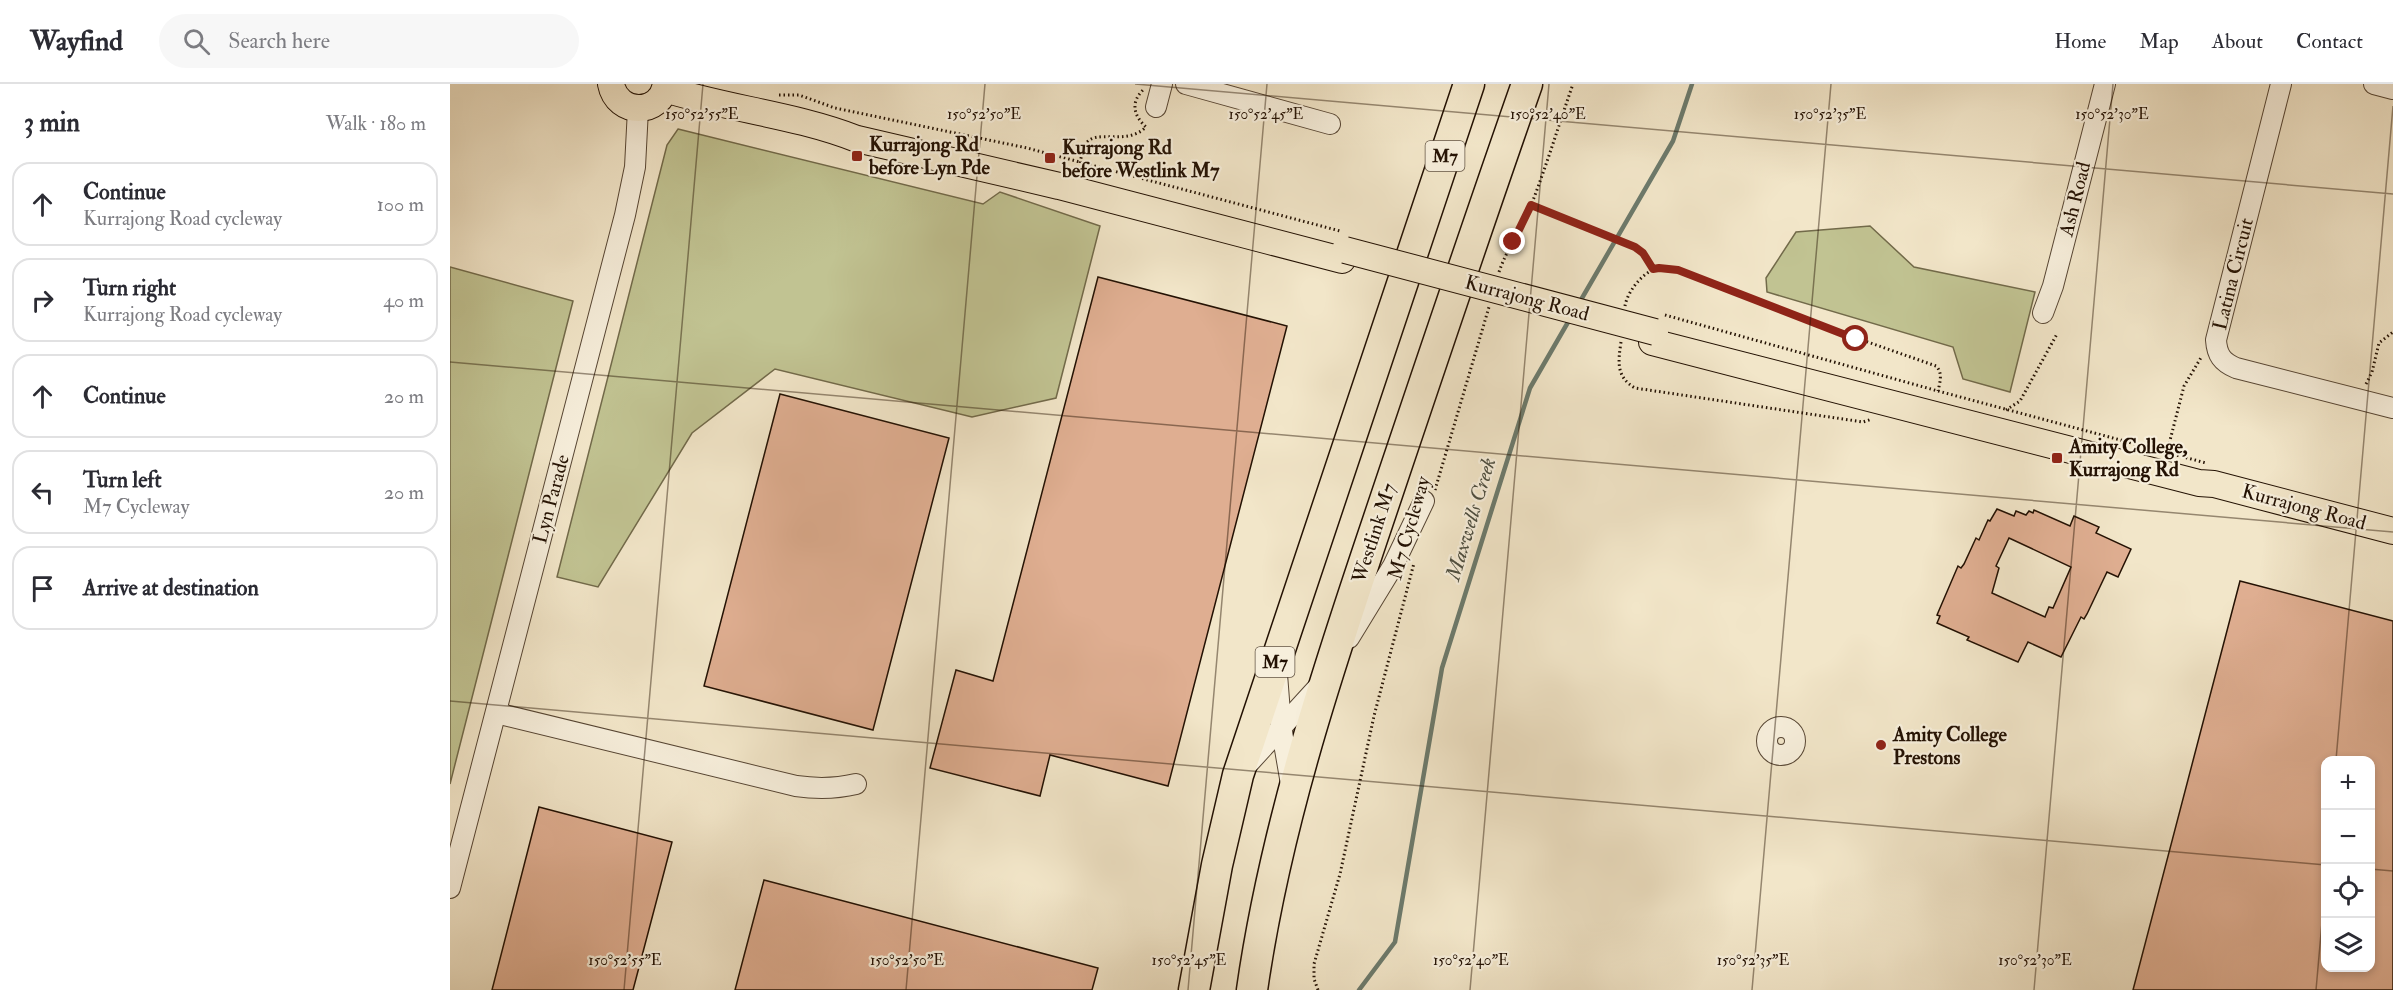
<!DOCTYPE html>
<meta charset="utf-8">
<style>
body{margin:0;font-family:"IM FELL Double Pica",serif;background:#f7f7f7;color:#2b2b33}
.controls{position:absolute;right:18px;bottom:18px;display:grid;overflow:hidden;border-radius:12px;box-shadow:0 3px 9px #0003}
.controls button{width:54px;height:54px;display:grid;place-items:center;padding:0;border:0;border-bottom:2px solid #e1e1e2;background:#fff;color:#2b2b33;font:30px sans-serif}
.stop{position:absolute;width:18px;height:18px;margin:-14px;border:4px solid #8f2418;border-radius:50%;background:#fff}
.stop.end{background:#8f2418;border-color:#fff;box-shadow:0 2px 6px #0008}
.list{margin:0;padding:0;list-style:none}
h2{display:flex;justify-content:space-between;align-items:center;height:78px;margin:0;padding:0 24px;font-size:26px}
h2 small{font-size:20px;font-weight:400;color:#7c7c81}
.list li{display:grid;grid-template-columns:39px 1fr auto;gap:18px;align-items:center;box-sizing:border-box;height:84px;margin:0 12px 12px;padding:0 12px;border:2px solid #e1e1e2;border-radius:18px}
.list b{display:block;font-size:22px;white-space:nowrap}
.list p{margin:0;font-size:20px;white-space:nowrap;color:#7c7c81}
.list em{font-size:20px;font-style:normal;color:#7c7c81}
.icon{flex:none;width:33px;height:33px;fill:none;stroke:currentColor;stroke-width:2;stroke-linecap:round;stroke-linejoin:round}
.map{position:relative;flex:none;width:1943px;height:906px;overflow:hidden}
header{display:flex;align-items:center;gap:36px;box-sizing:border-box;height:84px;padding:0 30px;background:#fff;border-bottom:2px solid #e1e1e2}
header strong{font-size:28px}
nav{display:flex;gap:33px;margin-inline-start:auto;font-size:21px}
.search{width:420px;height:54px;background:#f7f7f7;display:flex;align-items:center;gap:15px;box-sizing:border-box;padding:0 21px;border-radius:33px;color:#7c7c81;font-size:22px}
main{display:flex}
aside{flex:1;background:#fff}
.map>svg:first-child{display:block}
</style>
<header>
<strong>Wayfind</strong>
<div class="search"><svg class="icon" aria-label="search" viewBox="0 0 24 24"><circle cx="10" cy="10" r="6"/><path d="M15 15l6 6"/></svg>Search here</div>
<nav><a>Home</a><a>Map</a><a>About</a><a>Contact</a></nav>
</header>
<main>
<aside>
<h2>3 min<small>Walk · 180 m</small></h2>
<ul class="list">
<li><svg class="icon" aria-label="ahead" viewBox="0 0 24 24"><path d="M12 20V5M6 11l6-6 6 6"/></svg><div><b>Continue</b><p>Kurrajong Road cycleway</p></div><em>100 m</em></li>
<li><svg class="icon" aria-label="right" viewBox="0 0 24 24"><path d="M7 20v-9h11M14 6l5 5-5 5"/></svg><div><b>Turn right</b><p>Kurrajong Road cycleway</p></div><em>40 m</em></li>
<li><svg class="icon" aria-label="ahead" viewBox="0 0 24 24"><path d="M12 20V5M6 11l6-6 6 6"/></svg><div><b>Continue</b></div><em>20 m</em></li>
<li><svg class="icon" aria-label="left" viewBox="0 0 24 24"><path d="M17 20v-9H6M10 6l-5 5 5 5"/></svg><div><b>Turn left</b><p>M7 Cycleway</p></div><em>20 m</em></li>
<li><svg class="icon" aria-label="arrive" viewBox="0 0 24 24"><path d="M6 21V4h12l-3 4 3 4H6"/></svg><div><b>Arrive at destination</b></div></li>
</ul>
</aside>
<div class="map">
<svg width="1943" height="906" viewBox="0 0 1943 906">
<rect width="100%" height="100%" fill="#f2e6c9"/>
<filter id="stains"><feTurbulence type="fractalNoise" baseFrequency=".00333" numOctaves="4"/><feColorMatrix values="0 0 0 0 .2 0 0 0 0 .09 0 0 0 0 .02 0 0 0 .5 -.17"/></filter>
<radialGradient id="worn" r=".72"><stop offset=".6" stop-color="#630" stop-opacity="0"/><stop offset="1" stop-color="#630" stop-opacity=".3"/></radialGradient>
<!-- green -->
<g fill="#c1c392" stroke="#726a4a" stroke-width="1.5">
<path d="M228 45 533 120 550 108 650 142 606 314 522 333 325 285 242 349 148 503 107 493 217 61Z"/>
<path d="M1420 142 1464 183 1585 208 1560 308 1513 295 1503 263 1317 208 1316 194 1346 148Z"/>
<path d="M0 183 123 217 0 700Z"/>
</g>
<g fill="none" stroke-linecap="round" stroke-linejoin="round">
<!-- stream -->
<g stroke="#6c7a6c" stroke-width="4.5">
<path d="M1128 221 1223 57 1242 0"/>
<path d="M909 906 945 858 992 584 1080 304 1121 233"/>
</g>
</g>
<!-- building -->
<g fill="#dfae91" stroke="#231103" stroke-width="1.5" fill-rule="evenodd">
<path d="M648 193 837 242 718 702 600 671 590 712 480 684 506 586 543 597Z"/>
<path d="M330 310 499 354 423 646 254 602Z"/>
<path d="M1547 425 1564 432 1566 427 1576 431 1579 427 1583 429 1584 426 1620 442 1624 432 1649 443 1646 449 1681 465 1668 493 1657 488 1637 530 1634 535 1631 533 1611 573 1578 558 1568 578 1517 556 1519 553 1487 539 1490 532 1487 531 1508 482 1511 484 1514 480 1526 454 1529 456 1538 436 1540 437ZM1559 454 1621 483 1603 524 1599 523 1595 533 1542 509 1549 484 1546 482Z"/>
<path d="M1790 497 1943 537V906H1683ZM1875 676H1920V884H1875Z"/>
<path d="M89 723 222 758 183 906H42Z"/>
<path d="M314 796 648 884 642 906H285Z"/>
</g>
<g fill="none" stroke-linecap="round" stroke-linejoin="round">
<defs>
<g id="minor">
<path d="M736 0 880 40"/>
<path d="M1831 0 1766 256C1767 271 1772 278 1786 284L1943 324"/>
<path d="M1924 0 1943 5"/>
<path d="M706 23 712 0"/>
<path d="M1593 229 1603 202 1655 0"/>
<path d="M899 554 943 482 974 417"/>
<path d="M827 590 831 642 841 700"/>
<path d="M46 629 346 702C367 705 385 705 406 700"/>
<circle cx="1331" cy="657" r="14"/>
<path d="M796 682 871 600"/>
<path d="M0 804 175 131 185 83 188 25"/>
</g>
<g id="major">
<path d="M161 0C167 32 211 32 216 0"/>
<path d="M215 5C278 25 346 31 407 55L609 102 892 176"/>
<path d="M1202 258 1749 399 1764 400 1943 447"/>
</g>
<g id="highway">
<path d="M744 906 767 781 788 691 1019 0"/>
<path d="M802 906C825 745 876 591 928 437 977 291 1026 145 1077 0"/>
</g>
</defs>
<!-- minor casing -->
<use href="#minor" stroke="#574634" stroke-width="22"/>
<!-- major casing -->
<use href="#major" stroke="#231103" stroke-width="28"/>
<!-- highway casing -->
<use href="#highway" stroke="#231103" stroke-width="33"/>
<!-- path -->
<g stroke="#231103" stroke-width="3" stroke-dasharray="1.5 3" stroke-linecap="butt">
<path d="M329 11H349L385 24 577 64 890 147"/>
<path d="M630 79C631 73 633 66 635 61 645 43 676 63 696 43 684 32 680 19 693 6"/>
<path d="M1081 121 1185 163 1193 169 1203 185"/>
<path d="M1049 188C1056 167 1069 149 1078 129 1095 87 1108 43 1123 0"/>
<path d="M1175 222C1177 208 1194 186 1209 184 1216 183 1222 185 1228 186L1341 231 1486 282C1493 289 1490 298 1488 307"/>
<path d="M1215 231 1488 307 1756 379"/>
<path d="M1171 258C1168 278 1166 293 1185 304L1413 338 1422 335"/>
<path d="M1916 300 1922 288 1929 259 1943 248"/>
<path d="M1556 326 1570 317 1607 250"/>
<path d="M1717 368 1734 302 1752 272"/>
<path d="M985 406 1039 223"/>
<path d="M868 906 864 895V880L890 790 924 632 964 479"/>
</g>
<!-- minor -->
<use href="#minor" stroke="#f7efdc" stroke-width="20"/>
<!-- major -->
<use href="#major" stroke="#f2e6c9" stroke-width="26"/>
<!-- highway -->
<use href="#highway" stroke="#f2e6c9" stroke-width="30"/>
<defs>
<path id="major-bridge" d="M895 166 1205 248"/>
</defs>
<!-- major-bridge casing -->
<use href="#major-bridge" stroke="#231103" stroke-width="28" stroke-linecap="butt"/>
<!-- major-bridge -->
<use href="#major-bridge" stroke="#f2e6c9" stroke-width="26"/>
</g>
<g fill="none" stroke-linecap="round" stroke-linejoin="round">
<!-- route -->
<path stroke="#8f2418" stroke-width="8" d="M1063 158 1081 121 1185 163 1193 169 1203 185 1209 184 1228 186 1406 255"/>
</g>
<!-- ticks -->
<path fill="none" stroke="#231103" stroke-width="1.5" stroke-opacity="0.45" d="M685 0 1943 110M0 278 1943 448M0 617 1876 781M1886 676 1943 22M1920 785 1943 787M174 906 253 0M456 906 535 0M738 906 817 0M1020 906 1099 0M1302 906 1381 0M1584 906 1663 0M1866 906 1876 793"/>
<!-- markers -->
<g fill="#8f2418" stroke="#f7efdc" stroke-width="2">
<rect x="401" y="66" width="12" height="12" rx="3"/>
<rect x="594" y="68" width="12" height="12" rx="3"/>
<rect x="1601" y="368" width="12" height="12" rx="3"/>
<circle cx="1431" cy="661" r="6"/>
</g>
<g text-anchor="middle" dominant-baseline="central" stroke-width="4.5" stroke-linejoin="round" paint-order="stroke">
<!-- shield labels -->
<g fill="#f7efdc" stroke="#635444" stroke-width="1.5">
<rect x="975.5" y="57" width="39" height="30" rx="4.5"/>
<rect x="805.5" y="563" width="39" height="30" rx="4.5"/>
</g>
<g font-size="18" font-weight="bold" fill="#231103">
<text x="995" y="72">M7</text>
<text x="825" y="578">M7</text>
</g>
<!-- poi labels -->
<g font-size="20" font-weight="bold" fill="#231103" stroke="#f7efdc" text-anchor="start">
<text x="419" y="60">Kurrajong Rd<tspan x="419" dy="23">before Lyn Pde</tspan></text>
<text x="612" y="63">Kurrajong Rd<tspan x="612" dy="23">before Westlink M7</tspan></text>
<text x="1619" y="362">Amity College,<tspan x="1619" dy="23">Kurrajong Rd</tspan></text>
<text x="1443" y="650">Amity College<tspan x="1443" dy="23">Prestons</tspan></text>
</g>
<!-- street labels -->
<g font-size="20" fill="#231103" stroke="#f7efdc">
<text transform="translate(1625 115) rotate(-76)">Ash Road</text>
<text transform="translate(1783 190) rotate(-76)">Latina Circuit</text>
<text transform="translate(1077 214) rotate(15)">Kurrajong Road</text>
<text transform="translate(101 415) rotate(-75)">Lyn Parade</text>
<text transform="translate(1854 423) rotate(15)">Kurrajong Road</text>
<text transform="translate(959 444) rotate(-74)">M7 Cycleway</text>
<text transform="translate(924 449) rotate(-72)">Westlink M7</text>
</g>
<!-- water labels -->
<g font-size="21" font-style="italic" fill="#4d4e40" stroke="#f7efdc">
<text transform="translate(1021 435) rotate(-73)">Maxwells Creek</text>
</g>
</g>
<g font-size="15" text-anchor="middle" fill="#231103" stroke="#f7efdc" stroke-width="4.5" stroke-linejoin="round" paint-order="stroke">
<text x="252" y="35">150°52'55"E</text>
<text x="534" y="35">150°52'50"E</text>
<text x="816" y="35">150°52'45"E</text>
<text x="1098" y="35">150°52'40"E</text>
<text x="1380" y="35">150°52'35"E</text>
<text x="1662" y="35">150°52'30"E</text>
<text x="175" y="881">150°52'55"E</text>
<text x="457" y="881">150°52'50"E</text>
<text x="739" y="881">150°52'45"E</text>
<text x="1021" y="881">150°52'40"E</text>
<text x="1303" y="881">150°52'35"E</text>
<text x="1585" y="881">150°52'30"E</text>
</g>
<rect width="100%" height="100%" filter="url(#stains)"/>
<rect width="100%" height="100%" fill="url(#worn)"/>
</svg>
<div class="controls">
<button>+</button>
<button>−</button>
<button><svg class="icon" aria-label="locate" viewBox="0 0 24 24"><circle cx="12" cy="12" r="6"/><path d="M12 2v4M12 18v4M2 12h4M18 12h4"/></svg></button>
<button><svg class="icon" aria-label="layers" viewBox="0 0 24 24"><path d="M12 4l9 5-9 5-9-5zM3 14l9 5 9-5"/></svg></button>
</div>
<div class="stop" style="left:1406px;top:255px"></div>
<div class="stop end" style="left:1063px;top:158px"></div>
</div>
</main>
